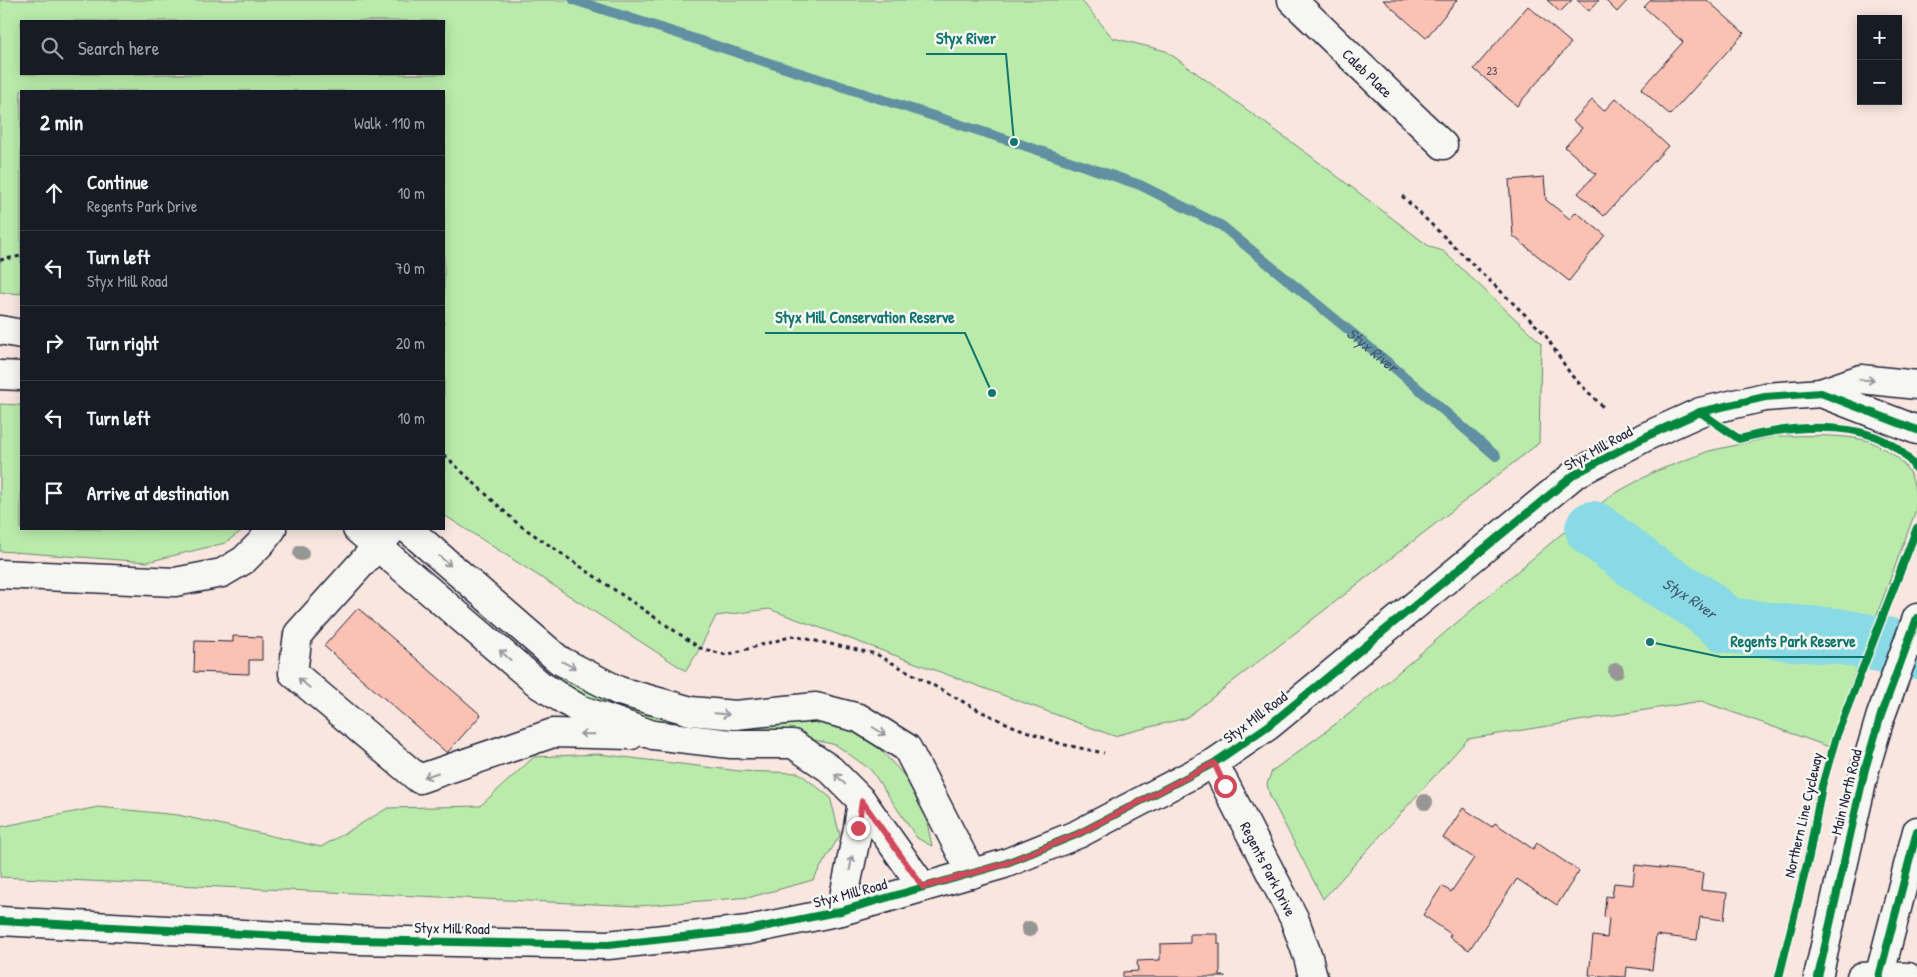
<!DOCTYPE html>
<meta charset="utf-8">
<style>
body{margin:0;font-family:"Patrick Hand",sans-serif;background:#20242c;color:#f1f3f6}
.controls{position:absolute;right:15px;top:15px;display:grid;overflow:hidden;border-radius:0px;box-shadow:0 2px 12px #0003}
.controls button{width:45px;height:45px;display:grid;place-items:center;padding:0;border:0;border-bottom:1px solid #363941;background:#171b24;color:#f1f3f6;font:25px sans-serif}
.stop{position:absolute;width:15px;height:15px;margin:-11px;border:4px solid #d1495b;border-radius:50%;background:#fff}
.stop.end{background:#d1495b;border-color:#fff;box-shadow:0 1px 5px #0008}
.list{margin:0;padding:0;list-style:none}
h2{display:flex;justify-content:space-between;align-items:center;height:65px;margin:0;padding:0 20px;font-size:21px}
h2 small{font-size:16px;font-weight:400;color:#9ea1a6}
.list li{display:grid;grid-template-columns:32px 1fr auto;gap:15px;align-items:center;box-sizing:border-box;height:75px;padding:0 20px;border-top:1px solid #363941}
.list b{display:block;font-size:19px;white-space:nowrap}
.list p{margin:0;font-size:16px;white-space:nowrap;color:#9ea1a6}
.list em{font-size:16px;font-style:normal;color:#9ea1a6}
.icon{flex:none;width:28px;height:28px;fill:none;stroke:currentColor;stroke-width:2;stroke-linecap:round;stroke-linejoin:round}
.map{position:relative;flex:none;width:1917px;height:977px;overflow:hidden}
.search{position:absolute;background:#171b24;box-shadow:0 2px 12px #0003;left:20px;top:20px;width:425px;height:55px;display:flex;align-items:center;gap:12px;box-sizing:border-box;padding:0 18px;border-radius:0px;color:#9ea1a6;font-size:19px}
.panel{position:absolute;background:#171b24;box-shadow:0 2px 12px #0003;left:20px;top:90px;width:425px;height:440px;border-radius:0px}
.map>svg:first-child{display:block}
</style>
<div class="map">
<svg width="1917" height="977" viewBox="0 0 1917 977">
<rect width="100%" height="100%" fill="#f8e6df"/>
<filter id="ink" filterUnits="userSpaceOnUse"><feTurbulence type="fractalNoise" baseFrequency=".02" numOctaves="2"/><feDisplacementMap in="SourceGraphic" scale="10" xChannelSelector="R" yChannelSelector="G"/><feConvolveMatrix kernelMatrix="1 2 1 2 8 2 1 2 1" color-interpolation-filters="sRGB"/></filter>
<g filter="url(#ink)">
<!-- green -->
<g fill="#baebab" stroke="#6e8673" fill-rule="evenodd">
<path d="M0 0H1081L1113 38 1166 51 1312 157 1430 247 1443 251 1541 343 1539 443 1186 718 1114 736 769 609 716 616 700 648 686 671 444 515V91H21V294L0 292ZM444 21V74H21V21Z"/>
<path d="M0 404 21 405V529H244L225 543 147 562 0 551Z"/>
<path d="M1777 436C1805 436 1838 434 1865 440 1871 441 1877 445 1882 448 1909 461 1917 481 1916 510L1851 684 1835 749 1701 701 1468 739 1323 899 1270 796 1267 784 1272 771 1349 714 1559 536 1612 495 1654 472 1709 451Z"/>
<path d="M551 672 647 715 730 725 804 719 868 736 921 794 932 846 917 838 871 770 836 745 785 733 726 735 655 725 585 701Z"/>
<path d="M598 754 739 771 799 773 830 797 840 835 813 880 751 897 638 906 0 877V827L98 807 178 815 321 847 388 808 480 806 534 757Z"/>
</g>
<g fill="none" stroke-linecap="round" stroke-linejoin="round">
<!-- stream -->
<path stroke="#6090a1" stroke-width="10" id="s1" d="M574 0 1014 142 1140 185 1222 226 1390 364 1496 456"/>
<!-- river -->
<path stroke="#89dae5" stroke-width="56" id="s2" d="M1593 529 1655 576 1698 602 1727 625 1793 633 1837 636 1917 651"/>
</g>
<!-- building -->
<g fill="#fbc1b3" stroke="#22223b">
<path d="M1383 0H1457L1426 38Z"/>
<path d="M1547 0H1572L1560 12Z"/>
<path d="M1577 0H1599L1589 11Z"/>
<path d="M1605 0H1628L1617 12Z"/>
<path d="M1651 0H1707L1744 33 1670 115 1641 89 1683 42 1644 7Z"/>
<path d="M1528 6 1571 43 1517 106 1474 69Z"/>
<path d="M1616 98 1668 146 1604 216 1578 193 1596 174 1565 147 1582 128 1573 121 1592 100 1604 111Z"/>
<path d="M1544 177 1546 200 1570 219 1576 212 1605 235 1569 281 1513 236 1509 180Z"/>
<path d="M358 608 481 715 447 753 324 646Z"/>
<path d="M233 636 262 637V660H249V674L194 672 195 641 233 642Z"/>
<path d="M1463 808 1492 827 1495 823 1533 849 1537 843 1579 871 1557 905 1517 879 1469 950 1449 937 1451 934 1423 915 1442 886 1451 892 1474 858 1443 838Z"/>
<path d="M1635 865 1703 873 1701 890 1727 893 1724 920 1700 917 1697 940 1656 935 1652 970 1627 967 1626 977 1589 975 1593 936 1607 938 1609 918 1604 917 1606 896 1612 897 1614 883 1633 885Z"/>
<path d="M1190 934H1218V944H1220V976H1225V977H1123V972L1138 971 1137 961 1160 960V944L1190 943Z"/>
</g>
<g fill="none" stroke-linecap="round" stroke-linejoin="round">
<defs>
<g id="minor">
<path id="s3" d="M1292 0 1443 145"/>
<path d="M0 330 21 334"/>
<path d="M0 375 21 376"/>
<path d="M1821 393 1861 379 1917 385"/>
<path d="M357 529 540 685 579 709 653 735 731 744H793L830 769 862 801 923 887"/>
<path d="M408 529 559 660 619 691 691 711 735 715 816 707 859 718 907 748 972 874"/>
<path d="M390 532 298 634 293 673 419 779 553 733 631 735"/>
<path d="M0 574 175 582 222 573 244 560 261 543 272 529"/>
<path id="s4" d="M1214 763 1294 918 1308 957 1313 977"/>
<path d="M841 911 858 828 862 801"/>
<path d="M0 921 357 940 608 945 748 930 841 911 1004 864 1078 834 1214 763 1268 726 1575 474 1647 436 1700 412 1765 397 1821 393 1917 430"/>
<path d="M1861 977 1879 976 1908 977"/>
</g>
<g id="major">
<path d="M1818 977 1865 769 1881 715 1917 618"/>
<path d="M1879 977 1917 831"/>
</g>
</defs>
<!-- minor casing -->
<use href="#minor" stroke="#22223b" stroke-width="31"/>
<!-- major casing -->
<use href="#major" stroke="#22223b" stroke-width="31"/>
<!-- path -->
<g stroke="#22223b" stroke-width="3" stroke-dasharray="4 4" stroke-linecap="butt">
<path d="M1402 196 1544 333 1571 375 1603 407"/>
<path d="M0 260 21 256"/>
<path d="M444 455 518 524 700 648 726 655 793 636 876 654 980 711 1015 727 1061 744 1104 753"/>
</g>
<!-- minor -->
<use href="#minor" stroke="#f6f6f2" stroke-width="28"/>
<!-- major -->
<use href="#major" stroke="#f6f6f2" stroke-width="28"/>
<defs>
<g id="cycleway">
<path d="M1700 412 1739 439C1791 425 1885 414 1917 471"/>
<path d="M0 921 357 940 608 945 748 930 841 911 1004 864 1078 834 1214 763 1268 726 1575 474 1647 436 1700 412 1765 397 1821 393 1917 430"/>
<path d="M1779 977 1809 856 1822 786 1836 737 1917 528"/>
<path d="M1818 977 1865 769 1881 715 1917 618"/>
<path d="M1879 977 1917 831"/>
</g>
</defs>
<!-- cycleway casing -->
<use href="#cycleway" stroke="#f6f6f2" stroke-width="11"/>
<!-- cycleway -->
<use href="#cycleway" stroke="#00873e" stroke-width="8"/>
</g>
<!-- trees -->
<g fill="#979694">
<circle cx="301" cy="553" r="8"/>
<circle cx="1616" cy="671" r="8"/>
<circle cx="1425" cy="802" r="8"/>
<circle cx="1029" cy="929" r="8"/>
</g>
<!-- one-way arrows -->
<defs><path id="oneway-shaft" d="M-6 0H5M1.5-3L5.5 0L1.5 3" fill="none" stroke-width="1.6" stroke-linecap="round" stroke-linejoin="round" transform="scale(1.25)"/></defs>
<g stroke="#9797a0">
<use href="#oneway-shaft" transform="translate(1867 380) rotate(1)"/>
<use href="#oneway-shaft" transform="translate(445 561) rotate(41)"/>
<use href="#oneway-shaft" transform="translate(505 655) rotate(-139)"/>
<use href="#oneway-shaft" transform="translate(569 665) rotate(27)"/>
<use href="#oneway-shaft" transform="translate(304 683) rotate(-140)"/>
<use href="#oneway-shaft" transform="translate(722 714) rotate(5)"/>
<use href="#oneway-shaft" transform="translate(879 731) rotate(32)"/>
<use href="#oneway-shaft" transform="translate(587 734) rotate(-179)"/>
<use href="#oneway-shaft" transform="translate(431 775) rotate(161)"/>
<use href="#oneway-shaft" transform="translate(840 779) rotate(-134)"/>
<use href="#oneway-shaft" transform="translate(851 863) rotate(-79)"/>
</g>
</g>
<g fill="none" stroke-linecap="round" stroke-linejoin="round" filter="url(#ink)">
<!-- route -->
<path stroke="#d1495b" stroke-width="6" d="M858 828 862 801 923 887 1004 864 1078 834 1214 763 1225 786"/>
</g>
<g text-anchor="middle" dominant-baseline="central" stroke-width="5" stroke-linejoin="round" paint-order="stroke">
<!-- number labels -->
<g font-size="12" fill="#584a59">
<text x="1492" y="70">23</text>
</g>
<!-- street labels -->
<g font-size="15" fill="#22223b" stroke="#f6f6f2">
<text stroke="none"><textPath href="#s3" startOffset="105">Caleb Place</textPath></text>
<text transform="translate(1598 448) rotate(-29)">Styx Mill Road</text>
<text transform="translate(1255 717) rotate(-37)">Styx Mill Road</text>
<text transform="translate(1846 792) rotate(-76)">Main North Road</text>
<text transform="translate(1803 815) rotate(-77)">Northern Line Cycleway</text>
<text stroke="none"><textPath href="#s4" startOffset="119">Regents Park Drive</textPath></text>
<text transform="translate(850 893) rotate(-15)">Styx Mill Road</text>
<text transform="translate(452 928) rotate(1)">Styx Mill Road</text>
</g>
<!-- water labels -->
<g font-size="16" font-style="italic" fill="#41596e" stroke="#f6f6f2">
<text stroke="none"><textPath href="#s1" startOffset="882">Styx River</textPath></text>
<text stroke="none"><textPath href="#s2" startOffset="119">Styx River</textPath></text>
</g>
</g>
<!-- callouts -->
<path fill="none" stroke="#0f766e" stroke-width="2" d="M1014 142L1006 54H926M992 393L965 333H765M1650 642L1721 657H1866"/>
<g fill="#0f766e" stroke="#f6f6f2" stroke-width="2">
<circle cx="1014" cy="142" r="5"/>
<circle cx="992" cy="393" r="5"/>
<circle cx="1650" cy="642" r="5"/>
</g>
<g font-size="16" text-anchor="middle" font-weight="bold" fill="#0f766e" stroke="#f6f6f2" stroke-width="5" stroke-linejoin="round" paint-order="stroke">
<text x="966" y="44">Styx River</text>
<text x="865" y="323">Styx Mill Conservation Reserve</text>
<text x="1793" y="647">Regents Park Reserve</text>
</g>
</svg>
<div class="controls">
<button>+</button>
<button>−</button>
</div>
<div class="stop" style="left:1225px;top:786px"></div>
<div class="stop end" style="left:858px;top:828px"></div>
<div class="search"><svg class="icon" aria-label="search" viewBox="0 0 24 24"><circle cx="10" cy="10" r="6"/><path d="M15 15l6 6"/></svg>Search here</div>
<section class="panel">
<h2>2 min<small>Walk · 110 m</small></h2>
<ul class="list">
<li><svg class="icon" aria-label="ahead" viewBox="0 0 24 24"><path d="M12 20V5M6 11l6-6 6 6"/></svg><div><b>Continue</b><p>Regents Park Drive</p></div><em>10 m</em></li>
<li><svg class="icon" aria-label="left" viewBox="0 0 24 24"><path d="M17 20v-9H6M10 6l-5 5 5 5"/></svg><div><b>Turn left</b><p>Styx Mill Road</p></div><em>70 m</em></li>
<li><svg class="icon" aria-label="right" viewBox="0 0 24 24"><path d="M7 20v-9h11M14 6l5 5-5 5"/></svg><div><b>Turn right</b></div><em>20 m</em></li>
<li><svg class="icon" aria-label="left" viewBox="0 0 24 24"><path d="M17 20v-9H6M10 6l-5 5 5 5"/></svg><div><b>Turn left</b></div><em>10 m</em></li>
<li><svg class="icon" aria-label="arrive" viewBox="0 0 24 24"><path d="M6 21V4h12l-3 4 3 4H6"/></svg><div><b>Arrive at destination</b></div></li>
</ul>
</section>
</div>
